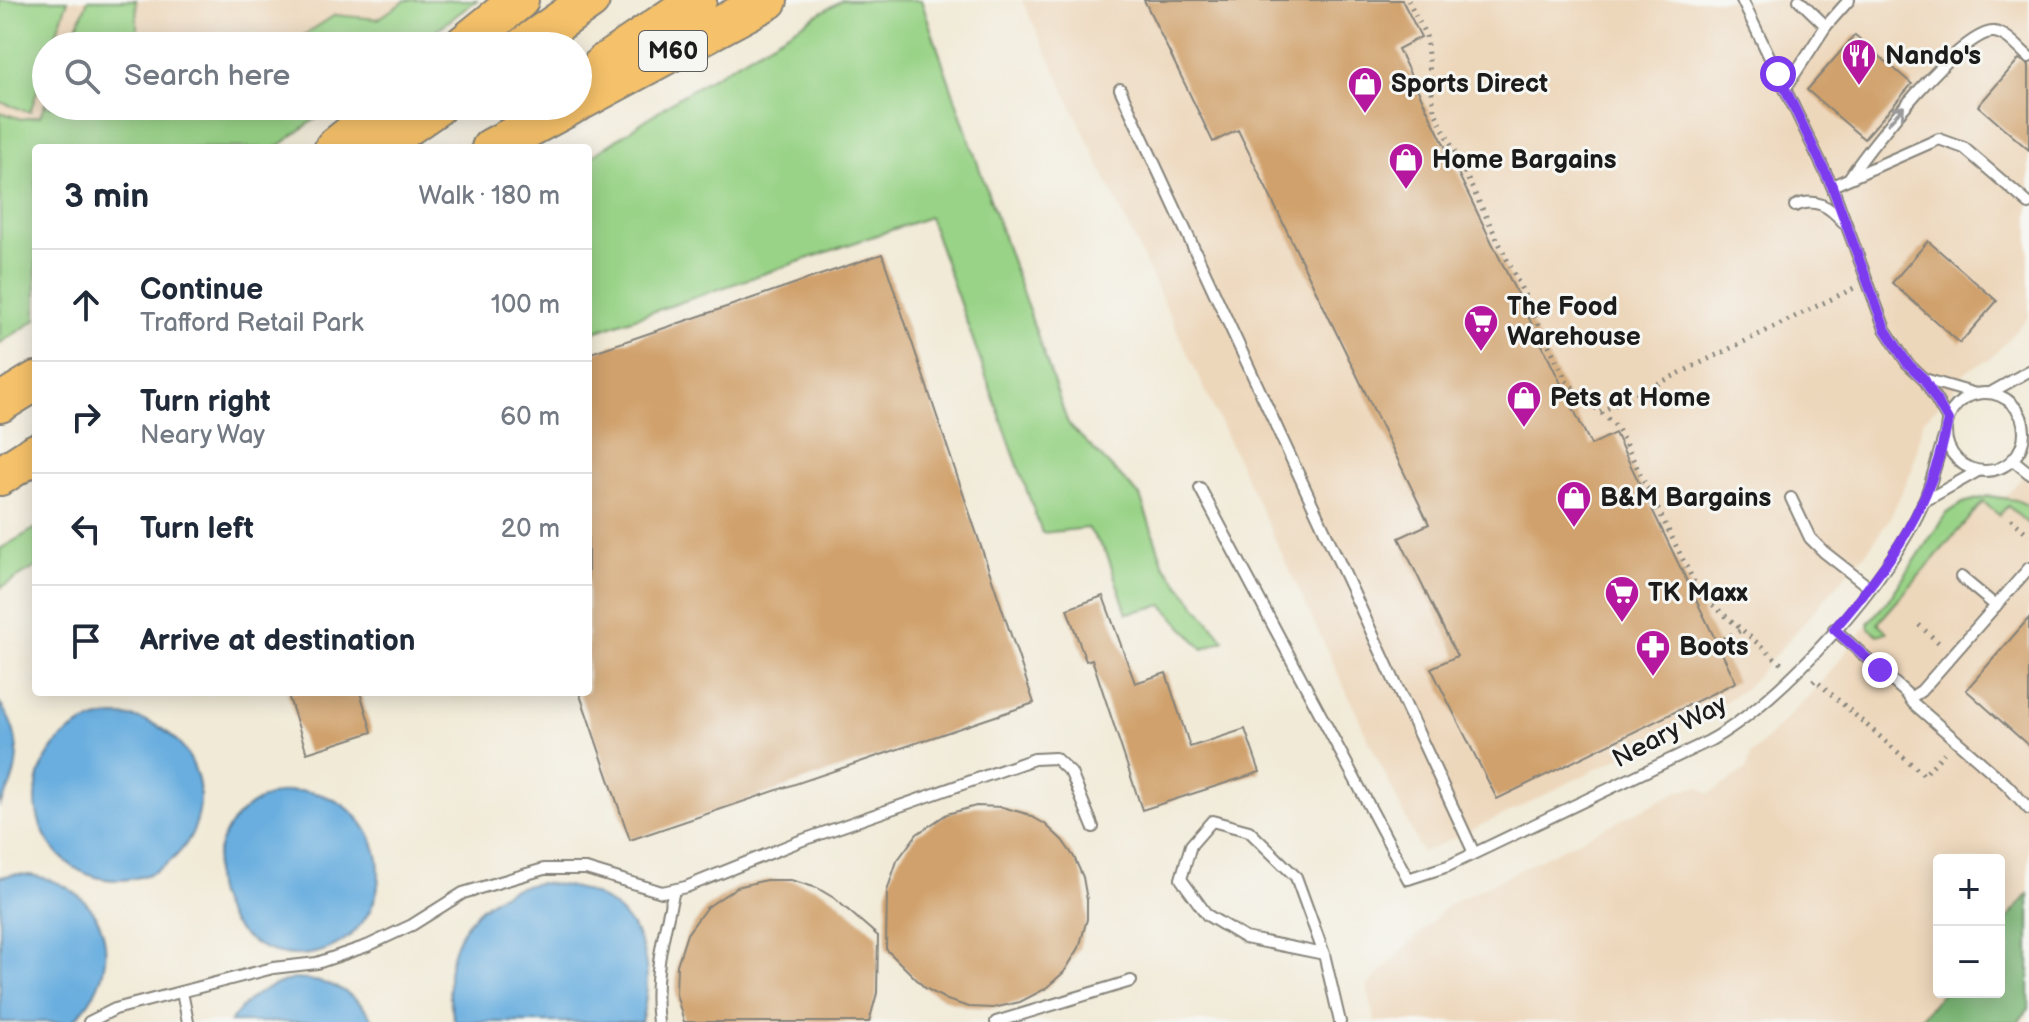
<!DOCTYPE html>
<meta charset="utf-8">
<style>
body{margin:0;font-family:"Balsamiq Sans",sans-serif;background:#f6f6f7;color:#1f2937}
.controls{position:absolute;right:24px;bottom:24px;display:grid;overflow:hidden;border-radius:8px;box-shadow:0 4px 20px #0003}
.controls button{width:72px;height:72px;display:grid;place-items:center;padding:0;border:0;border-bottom:2px solid #e0e1e3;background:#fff;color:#1f2937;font:40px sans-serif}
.stop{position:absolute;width:24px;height:24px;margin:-18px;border:6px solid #7c3aed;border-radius:50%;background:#fff}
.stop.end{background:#7c3aed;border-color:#fff;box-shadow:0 2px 8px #0008}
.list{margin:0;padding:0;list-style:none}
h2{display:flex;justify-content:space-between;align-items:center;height:104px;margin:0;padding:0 32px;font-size:34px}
h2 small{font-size:26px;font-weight:400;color:#747a83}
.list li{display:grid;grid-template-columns:52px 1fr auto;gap:24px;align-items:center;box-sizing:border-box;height:112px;padding:0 32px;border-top:2px solid #e0e1e3}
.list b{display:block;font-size:30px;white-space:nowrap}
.list p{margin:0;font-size:26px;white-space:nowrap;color:#747a83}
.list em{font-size:26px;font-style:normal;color:#747a83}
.icon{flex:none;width:44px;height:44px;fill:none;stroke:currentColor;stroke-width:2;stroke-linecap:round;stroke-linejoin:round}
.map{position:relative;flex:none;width:2029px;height:1022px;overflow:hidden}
.search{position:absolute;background:#fff;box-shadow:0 4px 20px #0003;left:32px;top:32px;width:560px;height:88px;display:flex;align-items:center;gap:20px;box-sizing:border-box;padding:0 28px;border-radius:44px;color:#747a83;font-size:30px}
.panel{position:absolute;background:#fff;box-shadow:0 4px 20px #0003;left:32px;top:144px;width:560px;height:552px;border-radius:8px}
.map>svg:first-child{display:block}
</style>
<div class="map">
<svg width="2029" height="1022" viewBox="0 0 2029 1022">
<rect width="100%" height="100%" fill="#f6f6f2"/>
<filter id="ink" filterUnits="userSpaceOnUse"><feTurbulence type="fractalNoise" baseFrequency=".0125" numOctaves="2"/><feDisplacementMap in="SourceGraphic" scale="16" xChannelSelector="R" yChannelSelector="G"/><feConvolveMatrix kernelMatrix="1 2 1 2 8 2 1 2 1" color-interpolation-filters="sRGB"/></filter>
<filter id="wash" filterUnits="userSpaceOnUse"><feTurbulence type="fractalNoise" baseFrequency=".006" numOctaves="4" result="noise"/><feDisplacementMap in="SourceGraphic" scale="32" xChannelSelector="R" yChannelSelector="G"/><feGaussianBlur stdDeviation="1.8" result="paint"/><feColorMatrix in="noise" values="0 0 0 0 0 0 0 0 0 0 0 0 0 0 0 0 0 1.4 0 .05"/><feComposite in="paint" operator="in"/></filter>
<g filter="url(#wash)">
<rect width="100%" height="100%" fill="#f1ead7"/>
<!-- built -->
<g fill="#edd7bb">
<path d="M0 0H439L366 46H46V106H271L36 148 0 282Z"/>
<path d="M1022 0H2029V316L1989 360 1967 370 1946 398 1923 421 1912 470 1890 518 1868 550 1747 687 1701 717 1518 808 1422 853Z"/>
<path d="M2029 469V894L1999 928V860H1939V992H1943L1917 1022H1375L1367 986 1448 905 1679 791 1698 787 1709 794 1746 770 1751 755 1823 681 1919 560 1981 500 2006 496Z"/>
</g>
<!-- green -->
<g fill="#99d387" stroke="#5a7852" stroke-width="2">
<path d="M0 0H68L52 46H46V65L30 112 0 102Z"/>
<path d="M88 0H136L138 46H69Z"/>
<path d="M406 0H477L415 46H287L335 15 378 19Z"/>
<path d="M842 0H921L1068 424 1140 496 1164 565 1224 640 1203 649 1163 605 1127 613 1107 554 1088 528 1042 533 929 217 588 334V159L676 99Z"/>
<path d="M46 101V106H141V108L150 106H333L276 148H36V320L0 343V112L21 119 40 116Z"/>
<path d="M1989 496 2016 500 2029 506V525L2008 506 1999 515 1983 502 1878 623 1887 632 1878 635 1869 628 1868 623 1890 598 1946 514 1963 503Z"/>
<path d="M36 528V567L0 588V549Z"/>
</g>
<!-- forest -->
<path fill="#7ab574" stroke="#4b6848" stroke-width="2" d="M2029 894V1009L2018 1022H1917L1943 992H1999V928Z"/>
<!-- water -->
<g fill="#69aedf" stroke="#42657e" stroke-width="2">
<path d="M0 704C24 737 21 772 0 805Z"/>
<circle cx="118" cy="798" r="82"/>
<circle cx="297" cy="873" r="82"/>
<path d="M15 874C103 876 136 961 72 1022H0V877Z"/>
<path d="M538 883C623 885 663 941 641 1022H455C439 967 454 918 508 891 517 887 528 885 538 883Z"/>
<path d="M294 979C329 980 356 991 374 1022H230C249 996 263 987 294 979Z"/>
</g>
<g id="blocks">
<!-- building -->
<g fill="#d0a16c">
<path d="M1144 0H1402L1421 37 1398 49 1454 165 1591 445 1615 433 1736 682 1497 799 1431 668 1457 656 1399 538 1429 524 1238 130 1213 142Z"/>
<path d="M1855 35 1912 84 1864 139 1807 90Z"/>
<path d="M2019 59 2029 65V150L1978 106Z"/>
<path d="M1928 241 1997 301 1960 343 1892 283Z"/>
<path d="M882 254 1034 703 630 840 579 692H588V354Z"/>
<path d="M1103 596 1135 683 1166 673 1190 747 1245 729 1260 772 1142 810 1092 659 1086 661 1067 609Z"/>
<path d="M2029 618V746L1966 690Z"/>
<path d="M287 692H360L372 732 307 753Z"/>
<path d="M976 806 1002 807 1027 814 1045 824 1062 840 1074 857 1083 877 1087 900V919L1079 948 1064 972 1045 989 1020 1002 993 1008 969 1007 947 1000 925 988 886 949 887 891 897 861 917 834 947 814Z"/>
<path d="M766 880H791L817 888 834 898 878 936 877 993 869 1022H684L676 994 677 965 687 934 706 908 737 887Z"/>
</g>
</g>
</g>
<g filter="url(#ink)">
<use href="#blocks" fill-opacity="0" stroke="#86837a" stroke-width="2"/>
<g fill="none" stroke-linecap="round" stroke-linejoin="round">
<defs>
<g id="service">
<path d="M1742 0 1832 186 1885 329 1907 363 1924 379 1948 420"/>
<path d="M1799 0 1826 26"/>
<path d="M1120 89 1474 853"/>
<path d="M1785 89 1826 26 1849 0"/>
<path d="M1850 177C1867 150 1962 29 1994 32 2007 33 2019 49 2029 57"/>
<path d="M1832 186 1939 139 1964 148 2029 204"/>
<path d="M1795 206C1815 197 1829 206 1843 222"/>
<path d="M1924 379 1976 394"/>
<circle cx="1985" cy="432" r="39"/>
<path d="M1990 393 2029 371"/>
<path d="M2013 460 2029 473"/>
<path d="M1200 488 1408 879 1448 866 1709 741C1782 701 1892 578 1924 501 1933 479 1938 454 1946 431"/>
<path d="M1791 498 1810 538 1824 552 1870 588"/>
<path d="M1923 502 1978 471"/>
<path d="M1961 577 1996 606"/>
<path d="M1834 629 1906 693 1913 703 2007 785 2029 809"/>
<path d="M1910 698 1921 691 2029 568"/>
<path d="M1324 954 1245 938 1207 915 1181 879 1191 845 1212 821 1249 831 1296 877 1324 954 1340 1022"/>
<path d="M182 992 188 1022"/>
<path d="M89 1022 115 1009 273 968 317 963 367 946 412 925 463 893 544 869H586L662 892 686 887 800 841 1034 759 1055 758 1071 773 1093 827"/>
<path d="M658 1022C652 977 664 933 674 890"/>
<path d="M996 1022 1131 981"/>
</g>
<g id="motorway">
<path d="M462 46 519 0"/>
<path d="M524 46 590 0"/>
<path d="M603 64 697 0"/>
<path d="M578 102 768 0"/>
<path d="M334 148 387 106"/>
<path d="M376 148 437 106"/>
<path d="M491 148 570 106"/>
<path d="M0 403 36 381"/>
<path d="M0 476 36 453"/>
</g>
</defs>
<!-- service casing -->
<use href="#service" stroke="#86837a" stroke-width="14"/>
<!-- motorway casing -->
<use href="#motorway" stroke="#86837a" stroke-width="42"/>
<!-- path -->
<g stroke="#86837a" stroke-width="5" stroke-dasharray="2 6" stroke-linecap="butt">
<path d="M1408 0 1426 36 1434 110 1567 382 1617 427 1700 594 1782 664"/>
<path d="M1416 87 1431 79"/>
<path d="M1571 404 1584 398"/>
<path d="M1600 412 1854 288"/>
<path d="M2011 519 2029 535"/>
<path d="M1919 625 1939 643"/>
<path d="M1716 642 1742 630"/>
<path d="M1813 682 1815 680 1924 775 1944 753"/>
</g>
<!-- service -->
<use href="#service" stroke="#fff" stroke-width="10"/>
<!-- motorway -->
<use href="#motorway" stroke="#f5c16b" stroke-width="38"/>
</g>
<!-- one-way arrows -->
<defs><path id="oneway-shaft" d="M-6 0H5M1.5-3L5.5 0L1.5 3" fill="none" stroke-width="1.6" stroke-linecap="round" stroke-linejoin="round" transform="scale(2)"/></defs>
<use stroke="#999" href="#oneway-shaft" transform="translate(1896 115) rotate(-48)"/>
</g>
<g fill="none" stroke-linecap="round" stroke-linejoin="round" filter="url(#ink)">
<!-- route -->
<path stroke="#7c3aed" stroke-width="10" d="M1778 74 1832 186 1885 329 1907 363 1924 379 1948 420C1932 506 1890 565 1834 629L1880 670"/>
</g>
<!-- icons -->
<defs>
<symbol id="restaurant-pin" viewBox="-11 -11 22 30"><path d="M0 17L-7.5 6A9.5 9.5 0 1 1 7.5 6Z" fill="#b5179e" stroke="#f6f6f2"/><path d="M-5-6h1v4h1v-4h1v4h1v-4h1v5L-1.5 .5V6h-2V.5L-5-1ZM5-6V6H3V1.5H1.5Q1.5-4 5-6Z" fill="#fff"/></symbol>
<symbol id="shop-pin" viewBox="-11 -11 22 30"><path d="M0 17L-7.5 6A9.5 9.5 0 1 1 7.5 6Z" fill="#b5179e" stroke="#f6f6f2"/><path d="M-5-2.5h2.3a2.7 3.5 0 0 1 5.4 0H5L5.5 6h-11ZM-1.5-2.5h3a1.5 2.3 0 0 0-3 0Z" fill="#fff"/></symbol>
<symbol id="supermarket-pin" viewBox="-11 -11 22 30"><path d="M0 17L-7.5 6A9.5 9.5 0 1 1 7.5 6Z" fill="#b5179e" stroke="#f6f6f2"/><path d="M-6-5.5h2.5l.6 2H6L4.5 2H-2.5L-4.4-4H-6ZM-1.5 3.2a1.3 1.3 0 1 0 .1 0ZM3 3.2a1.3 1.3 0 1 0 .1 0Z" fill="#fff"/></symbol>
<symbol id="pharmacy-pin" viewBox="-11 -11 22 30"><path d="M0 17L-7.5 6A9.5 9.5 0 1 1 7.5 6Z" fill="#b5179e" stroke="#f6f6f2"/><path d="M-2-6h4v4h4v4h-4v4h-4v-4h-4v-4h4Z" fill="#fff"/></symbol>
</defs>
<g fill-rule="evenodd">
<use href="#restaurant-pin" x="1839" y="36" width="40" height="54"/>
<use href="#shop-pin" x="1345" y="64" width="40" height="54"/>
<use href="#shop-pin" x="1386" y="140" width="40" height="54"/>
<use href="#supermarket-pin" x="1461" y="302" width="40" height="54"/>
<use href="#shop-pin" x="1504" y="378" width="40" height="54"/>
<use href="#shop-pin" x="1554" y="478" width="40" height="54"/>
<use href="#supermarket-pin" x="1602" y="573" width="40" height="54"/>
<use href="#pharmacy-pin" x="1633" y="627" width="40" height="54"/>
</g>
<g text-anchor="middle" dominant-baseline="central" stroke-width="6" stroke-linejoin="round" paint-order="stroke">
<!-- shield labels -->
<rect fill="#f6f6f2" stroke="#5d5d5c" stroke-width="2" x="639" y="31" width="68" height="40" rx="6"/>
<g font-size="24" font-weight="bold" fill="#1c1c1c">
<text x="673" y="51">M60</text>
</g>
<!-- poi labels -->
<g font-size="26" font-weight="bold" fill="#1c1c1c" stroke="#f6f6f2" text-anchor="start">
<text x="1885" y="56">Nando's</text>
<text x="1391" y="84">Sports Direct</text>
<text x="1432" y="160">Home Bargains</text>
<text x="1507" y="307">The Food<tspan x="1507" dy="30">Warehouse</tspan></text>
<text x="1550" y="398">Pets at Home</text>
<text x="1600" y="498">B&amp;M Bargains</text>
<text x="1648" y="593">TK Maxx</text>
<text x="1679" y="647">Boots</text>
</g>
<!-- street labels -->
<g font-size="26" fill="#1c1c1c" stroke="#f6f6f2">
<text transform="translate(1670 732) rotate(-28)">Neary Way</text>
</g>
</g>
</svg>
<div class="controls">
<button>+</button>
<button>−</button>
</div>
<div class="stop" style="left:1778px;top:74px"></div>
<div class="stop end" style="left:1880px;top:670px"></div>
<div class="search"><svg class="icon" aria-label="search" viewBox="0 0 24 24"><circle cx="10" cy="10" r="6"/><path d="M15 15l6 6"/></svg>Search here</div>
<section class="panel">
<h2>3 min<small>Walk · 180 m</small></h2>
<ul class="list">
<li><svg class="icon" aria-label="ahead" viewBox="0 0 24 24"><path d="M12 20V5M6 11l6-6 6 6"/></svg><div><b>Continue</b><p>Trafford Retail Park</p></div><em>100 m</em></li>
<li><svg class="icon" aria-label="right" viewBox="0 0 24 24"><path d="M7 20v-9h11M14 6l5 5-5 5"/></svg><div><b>Turn right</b><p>Neary Way</p></div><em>60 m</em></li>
<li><svg class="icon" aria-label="left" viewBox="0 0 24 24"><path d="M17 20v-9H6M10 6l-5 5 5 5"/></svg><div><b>Turn left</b></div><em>20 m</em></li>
<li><svg class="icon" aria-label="arrive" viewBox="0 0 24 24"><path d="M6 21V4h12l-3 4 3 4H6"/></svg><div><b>Arrive at destination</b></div></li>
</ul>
</section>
</div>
